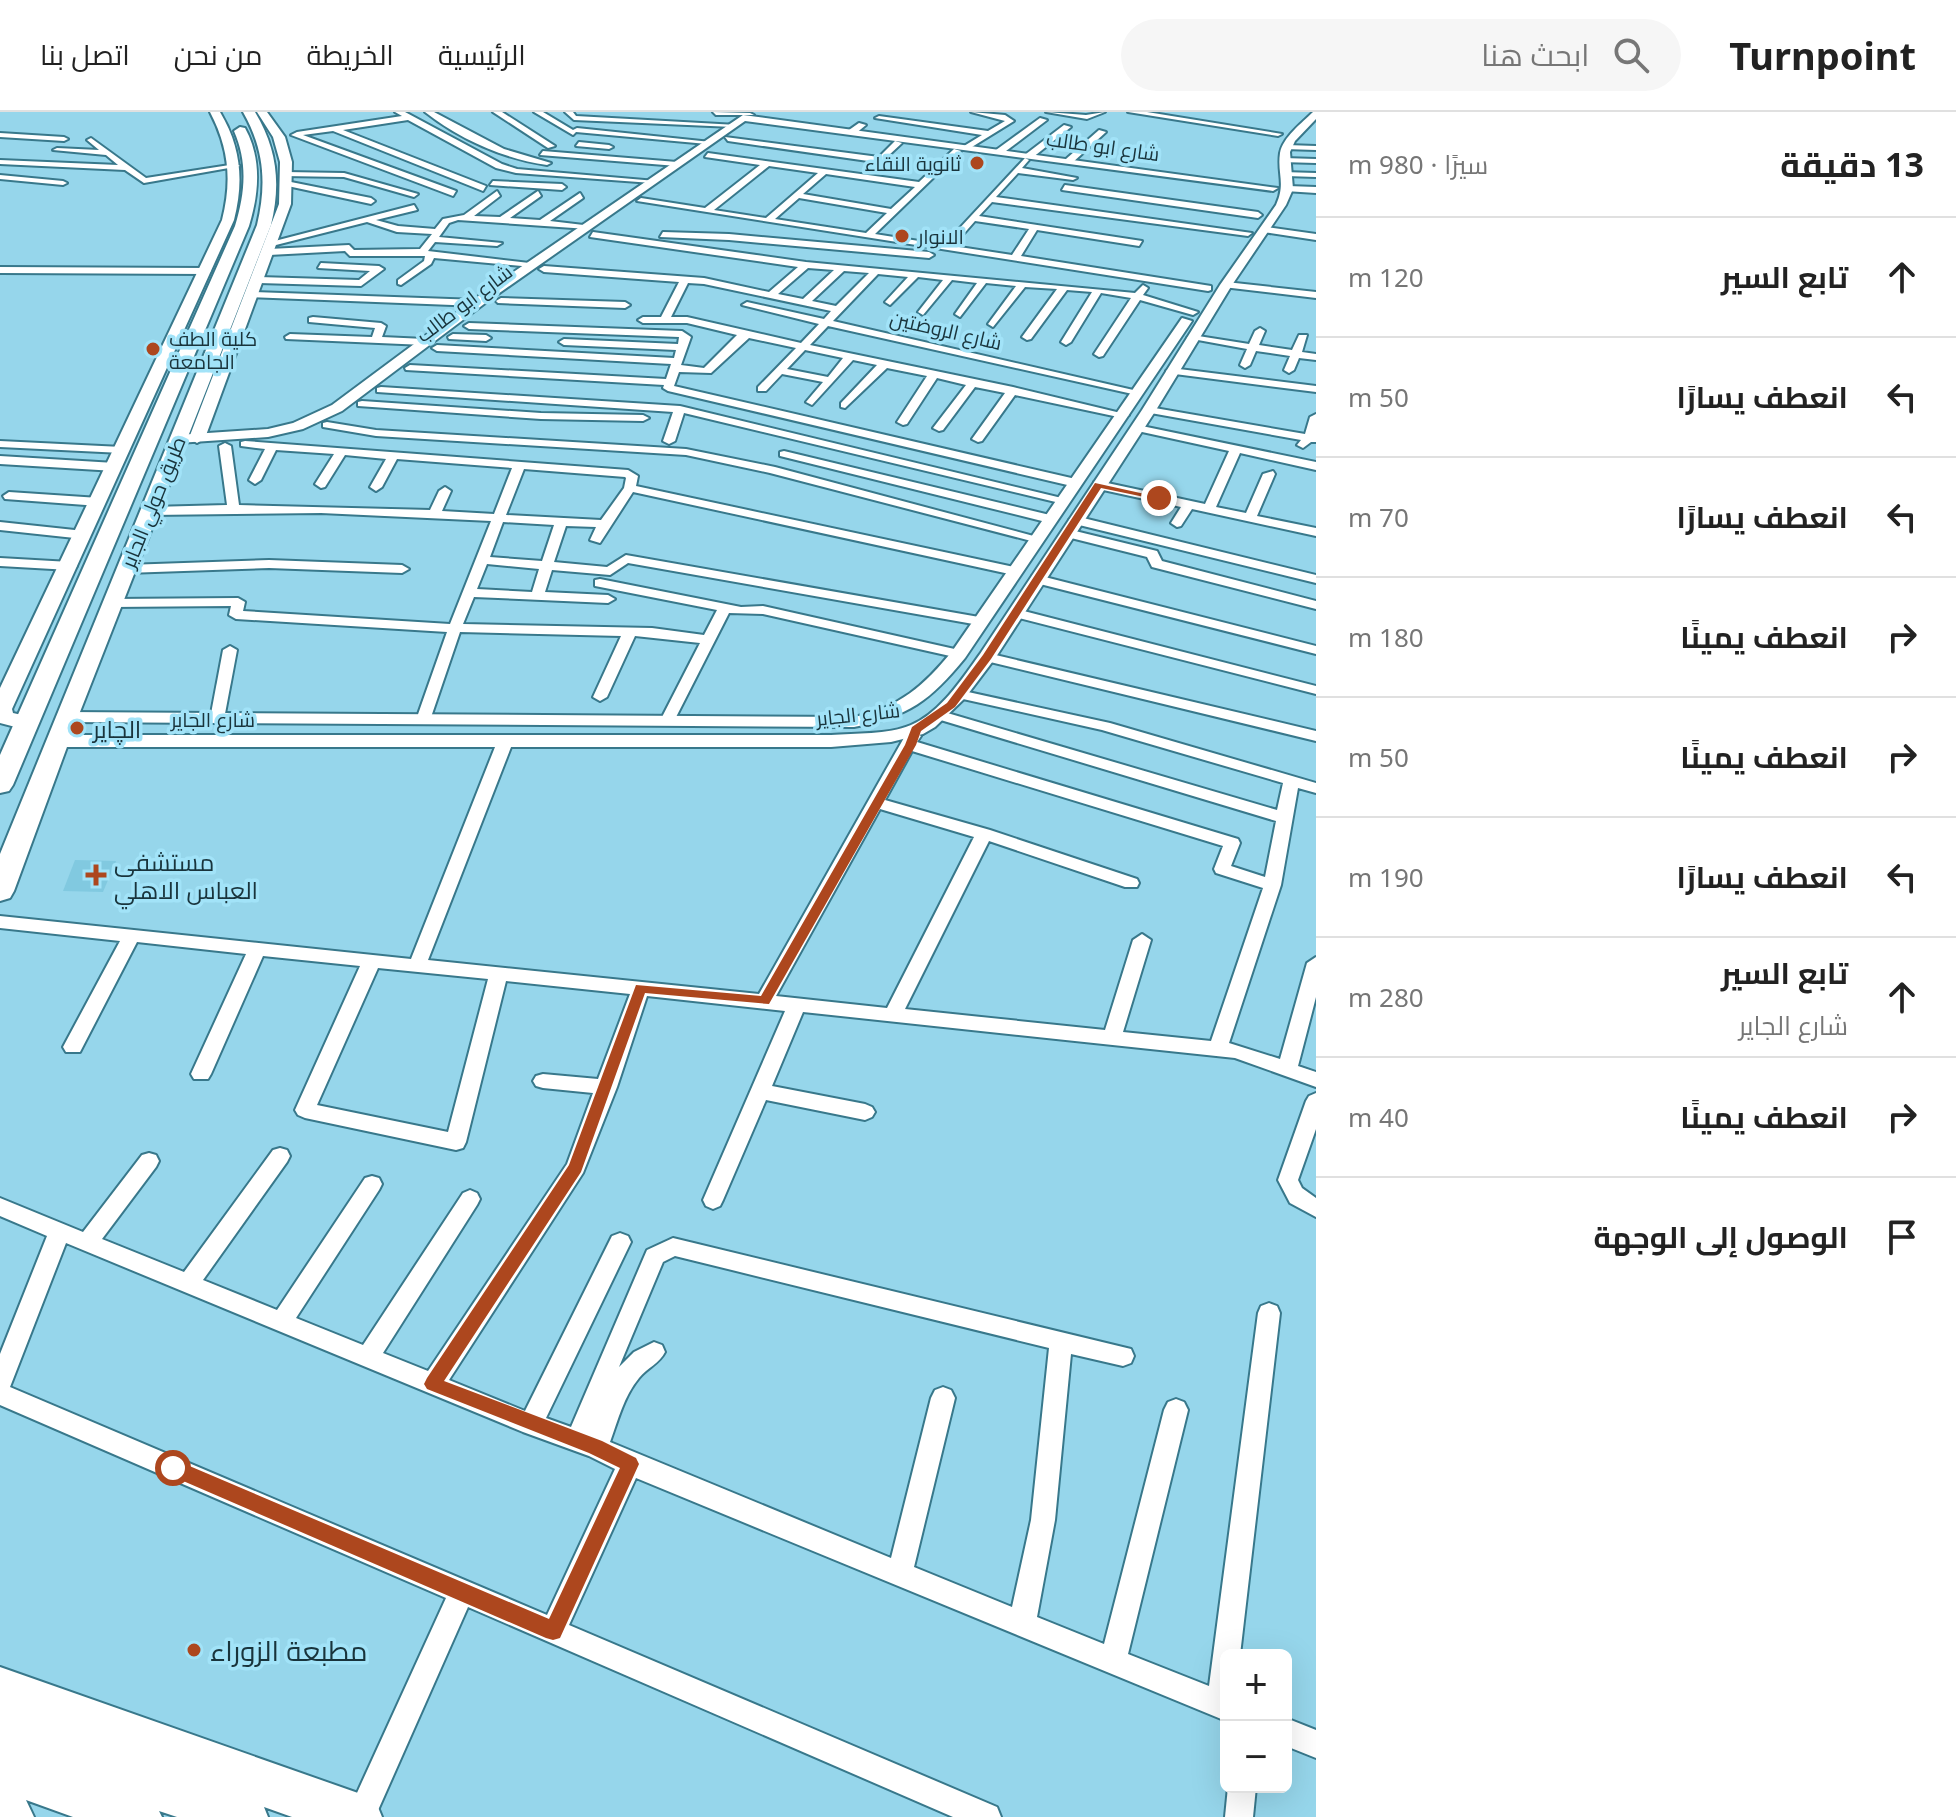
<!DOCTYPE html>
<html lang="ar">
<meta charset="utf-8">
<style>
body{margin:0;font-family:"Noto Sans",Cairo,sans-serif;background:#f6f6f6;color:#222;direction:rtl}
.controls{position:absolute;right:24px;bottom:24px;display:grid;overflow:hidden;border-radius:12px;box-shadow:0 8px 32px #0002}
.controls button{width:72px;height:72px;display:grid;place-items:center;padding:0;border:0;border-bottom:2px solid #e0e0e0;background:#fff;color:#222;font:40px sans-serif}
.stop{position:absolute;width:24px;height:24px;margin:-18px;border:6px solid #ad471e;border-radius:50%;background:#fff}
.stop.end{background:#ad471e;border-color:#fff;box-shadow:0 2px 8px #0008}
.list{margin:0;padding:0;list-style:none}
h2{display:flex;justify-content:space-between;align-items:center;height:104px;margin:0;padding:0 32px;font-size:34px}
h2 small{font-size:26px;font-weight:400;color:#767676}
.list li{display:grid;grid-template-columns:52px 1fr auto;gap:24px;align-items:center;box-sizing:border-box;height:120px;padding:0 32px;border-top:2px solid #e0e0e0}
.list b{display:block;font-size:30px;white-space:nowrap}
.list p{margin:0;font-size:26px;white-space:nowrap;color:#767676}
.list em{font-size:26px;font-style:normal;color:#767676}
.icon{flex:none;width:44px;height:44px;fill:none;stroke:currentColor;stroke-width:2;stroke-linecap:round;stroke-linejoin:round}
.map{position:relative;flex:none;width:1316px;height:1705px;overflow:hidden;direction:ltr}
header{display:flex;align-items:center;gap:48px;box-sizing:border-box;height:112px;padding:0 40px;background:#fff;border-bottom:2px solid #e0e0e0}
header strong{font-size:38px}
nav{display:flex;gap:44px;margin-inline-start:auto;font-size:28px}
.search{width:560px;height:72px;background:#f6f6f6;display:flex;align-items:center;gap:20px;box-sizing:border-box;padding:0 28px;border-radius:44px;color:#767676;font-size:30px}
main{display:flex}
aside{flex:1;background:#fff}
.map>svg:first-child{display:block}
</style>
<header>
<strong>Turnpoint</strong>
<div class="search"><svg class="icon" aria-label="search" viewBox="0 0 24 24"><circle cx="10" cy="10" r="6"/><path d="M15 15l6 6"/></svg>ابحث هنا</div>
<nav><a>الرئيسية</a><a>الخريطة</a><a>من نحن</a><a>اتصل بنا</a></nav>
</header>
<main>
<aside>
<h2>13 دقيقة<small>سيرًا · 980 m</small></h2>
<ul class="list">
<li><svg class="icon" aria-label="ahead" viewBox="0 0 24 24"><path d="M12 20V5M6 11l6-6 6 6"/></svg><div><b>تابع السير</b></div><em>120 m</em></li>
<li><svg class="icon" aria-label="left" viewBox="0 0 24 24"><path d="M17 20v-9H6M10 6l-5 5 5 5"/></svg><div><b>انعطف يسارًا</b></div><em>50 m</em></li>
<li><svg class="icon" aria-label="left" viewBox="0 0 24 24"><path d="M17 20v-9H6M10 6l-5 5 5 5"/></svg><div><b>انعطف يسارًا</b></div><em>70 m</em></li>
<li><svg class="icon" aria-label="right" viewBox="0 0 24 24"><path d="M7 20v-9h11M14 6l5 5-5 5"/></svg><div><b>انعطف يمينًا</b></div><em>180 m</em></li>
<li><svg class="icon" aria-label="right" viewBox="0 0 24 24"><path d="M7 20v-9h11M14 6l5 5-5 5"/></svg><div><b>انعطف يمينًا</b></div><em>50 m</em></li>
<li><svg class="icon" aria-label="left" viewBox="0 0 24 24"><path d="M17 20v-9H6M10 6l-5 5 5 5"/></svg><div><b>انعطف يسارًا</b></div><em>190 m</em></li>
<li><svg class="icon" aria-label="ahead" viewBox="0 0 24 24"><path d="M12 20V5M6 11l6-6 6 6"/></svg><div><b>تابع السير</b><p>شارع الجاير</p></div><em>280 m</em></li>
<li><svg class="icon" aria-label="right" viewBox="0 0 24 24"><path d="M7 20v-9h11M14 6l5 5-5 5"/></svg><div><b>انعطف يمينًا</b></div><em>40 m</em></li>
<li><svg class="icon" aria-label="arrive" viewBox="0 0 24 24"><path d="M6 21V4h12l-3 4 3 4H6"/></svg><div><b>الوصول إلى الوجهة</b></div></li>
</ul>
</aside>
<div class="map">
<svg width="1316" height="1705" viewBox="0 0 1316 1705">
<rect width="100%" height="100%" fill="#96d6eb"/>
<!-- built -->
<path fill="#81c9e0" d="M75 748 116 749 103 780 63 779Z"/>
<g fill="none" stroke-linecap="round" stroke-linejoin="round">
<defs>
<g id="minor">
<path d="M395 0H405L502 52 517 57 656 69 652 71 516 61 496 56 408 8 343 18 486 74 483 79 333 19 303 23 456 79 453 84 291 23 297 20 402 4Z"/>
<path d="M425 0H434L504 37 551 51 547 53C504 47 459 27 425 0Z"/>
<path d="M493 0H502L555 34 548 36Z"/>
<path d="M534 0H543L573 18 577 16 711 30 707 32 576 20 573 23Z"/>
<path d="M565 0H573L576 4 737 13 733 15 574 8Z"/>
<path d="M713 0 750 1 754 3H716Z"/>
<path d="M971 0 1005 3 1014 9 967 38 964 34 982 23 875 6 879 4 988 19 1005 9Z"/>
<path d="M1046 0 1086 3 1105 0 1087 7Z"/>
<path d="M1128 0H1147L1282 22 1278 24Z"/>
<path d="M1040 6 1047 8 1002 42H996V38Z"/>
<path d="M859 11 866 13 855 22H849V18Z"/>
<path d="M1064 13 1071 15 1032 46H1026V42Z"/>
<path d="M1099 18 1106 20 1072 51H1066V47Z"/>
<path d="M0 21 64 25 68 27 64 29 0 25Z"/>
<path d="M725 25 879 45 895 29 902 31 875 56 871 54 875 50 728 29Z"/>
<path d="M91 26 146 66 236 52 240 54 144 71 125 58 0 52V48L118 53 106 43 53 38 57 36 99 38 87 28Z"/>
<path d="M579 30 609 33 613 35 609 37 576 34Z"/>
<path d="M1287 33 1316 34V38L1284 37Z"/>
<path d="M954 37 961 39 875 122 944 133 1025 46 1029 48 1022 56 1077 66 1073 68 1018 61 996 85 1252 121 1248 124 992 90 979 104 1142 129 1139 134 1037 118 1021 144 1211 174V178L1208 179 637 89 641 86 705 96 760 53 705 45 708 41 919 70ZM769 54 818 61 766 106 714 98ZM826 62 915 75 891 97 803 82ZM799 86 887 101 866 121 775 107ZM975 109 1029 117 1012 143 953 134Z"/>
<path d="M543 39 677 50 681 52 677 54 540 43Z"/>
<path d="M1284 46 1316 47V51L1281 50Z"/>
<path d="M286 60 344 61 418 82 414 85 344 65 283 64Z"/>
<path d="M1283 60 1316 61V65L1286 64Z"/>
<path d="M0 63 63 69 67 71 63 73 0 67Z"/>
<path d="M286 69 371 86 375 89 371 92 283 73Z"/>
<path d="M493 69 562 72 566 75 562 78 490 73Z"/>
<path d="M1065 73 1258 100 1262 103 1258 106 1062 78Z"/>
<path d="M1288 74 1316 75V81L1285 79Z"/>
<path d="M497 79 500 84 474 104 500 105 538 79 541 84 510 106 540 108 580 81 583 86 550 109 592 114 588 117 458 108 449 111 439 125 502 131 497 134 435 130 428 139 538 152 533 155 434 146 431 152 401 173 398 172V168L424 149 425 144H350L345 139 269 143 264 140 269 137 349 133 354 138 420 137 432 122 397 120 367 110 272 134 267 131 414 93 417 98 376 108 398 114 435 117 443 107 464 103Z"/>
<path d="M1266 115 1316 122V128L1263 120Z"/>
<path d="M593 120 806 150 1135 181 1143 173 1148 176 1143 183 1198 200 1193 203 1140 188 1103 244 1099 245 1094 242 1131 186 1101 181 1071 230 1066 233 1061 230 1092 180 1067 178 1031 227 1027 228 1022 225 1057 177 1025 175 993 215 988 212 1016 174 986 171 960 205 955 202 977 171 952 168 923 203 918 200 943 168 918 165 890 193 885 190 908 165 878 162 833 209 1142 280 1137 283 828 214 810 233 1013 275 1129 303 1123 306 1015 283 982 329 978 330 972 327 1005 281 975 275 943 318 939 319 933 316 966 273 937 266 907 312 903 313 897 310 927 264 887 256 845 296 841 295V291L877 253 853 248 812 293 806 290 823 270 782 262 766 279H758V275L796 236 749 226 711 261 679 260 674 274 1080 368V374L1076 375 668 279 663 276 664 273 406 258 405 256 410 253 666 267 671 252 437 239 432 236 437 233 674 246 676 238 564 233 559 230 564 227 678 232 679 225 469 217 464 214 469 211 682 219 691 225 681 253 704 256 737 223 687 211H643L638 208 643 205H661L679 170 544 160 539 157 544 154 704 166 769 180 798 155 590 125ZM808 156 834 158 803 187 778 182ZM844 159 869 161 836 194 812 189ZM688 171 704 172 831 199 824 207 747 190 742 193 819 212 801 231 687 205H671ZM805 238 843 246 828 265 787 257Z"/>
<path d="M663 120 729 122 929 140 934 143 929 146 729 128 660 125Z"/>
<path d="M321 151 379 154 384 157 361 174 259 171 254 168 259 165 359 168 370 159 318 156Z"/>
<path d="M0 155 206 156 211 159 206 162 0 161Z"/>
<path d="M1226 170 1316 180V186L1223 175 1221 173Z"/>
<path d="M253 180 478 188 483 191 478 194 250 185V181Z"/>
<path d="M501 186 625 190 630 193 625 196 498 191 496 189Z"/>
<path d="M313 205 381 211 386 214 382 225 425 227 430 230 425 233 286 227 285 225 290 222 372 225 375 216 309 210V206Z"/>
<path d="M1260 216 1265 219 1259 233 1292 238 1299 223H1307L1302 240 1316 242V248L1299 246 1294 258 1289 261 1284 258 1290 244 1256 239 1250 253 1245 256 1240 253 1247 237 1187 226 1192 223 1249 232 1255 219Z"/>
<path d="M453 222 486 223 491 226 486 229 449 227 448 225Z"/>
<path d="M1171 256 1316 274V280L1167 261 1166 259Z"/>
<path d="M381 275 680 294 1070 388 1064 392 684 301 675 329 669 332 663 329 673 300 377 280V276Z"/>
<path d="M362 289 541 301 643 303 649 306 643 309 541 307 358 294V290Z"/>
<path d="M1149 295 1305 322 1310 305 1316 302V330H1311L1303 336 1297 333 1301 328 1145 300 1143 298Z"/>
<path d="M327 310 376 318 686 337 775 355 1041 426 1035 430 770 361 686 343 376 324 323 315V311Z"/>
<path d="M1137 313 1316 350V358L1240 341 1216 395 1246 401 1263 362 1273 359 1275 362 1257 404 1316 416V424L1192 397 1181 414 1177 415 1171 411 1181 395 1094 376V370L1098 369 1205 392 1229 339 1133 318 1131 316Z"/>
<path d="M0 329 122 335 128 338 122 341 0 335Z"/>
<path d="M245 329 628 358 638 364 636 374 1014 455 1021 459 1014 463 633 380 600 431 590 428 596 415 566 414 554 450 607 455 626 443 979 505 986 509 979 513 628 451 610 463 552 458 545 480 608 483 615 487 608 491 474 485 463 512 652 516 704 523 717 498 595 474V468L600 467 741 495 763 494 959 538 966 542 959 546 763 502 729 501 674 609 667 613 660 609 700 531 635 524 607 585 600 589 593 585 621 524 460 520 430 608 423 612 416 608 447 520 236 507 229 503 231 494 112 495 105 491 112 487 238 486 245 490 243 499 450 512 491 409 321 401 151 403 145 399 151 395 227 393 219 334 225 331 231 334 239 393 430 398 439 379 445 375 451 379 442 399 494 402 512 356 397 347 382 375 376 379 370 375 386 347 345 343 325 375 321 376 315 372 334 342 276 338 261 368 255 372 249 368 265 337 241 334V330ZM524 357 625 365 626 366 624 376 601 408 506 403ZM503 410 554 413 542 449 490 445ZM487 452 539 457 532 480 477 477Z"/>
<path d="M784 339 1054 404 1056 407 1050 411 780 344V340Z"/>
<path d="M0 344 115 351 121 355 115 359 0 352Z"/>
<path d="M9 380 99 386 105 390 99 394 5 387 3 384Z"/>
<path d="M1075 404 1316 463V471L1071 411 1069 408Z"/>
<path d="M0 410 84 419 90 423 84 427 0 418Z"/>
<path d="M1067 417 1157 439 1162 449 1316 489V497L1152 455 1147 445 1063 424V418Z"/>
<path d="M0 446 70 450 77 454 70 458 0 454Z"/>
<path d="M269 448 402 453 409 457 402 461 269 456 126 461 119 457 126 453Z"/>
<path d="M1037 463 1316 534V542L1032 470V464Z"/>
<path d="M1016 497 1316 574V582L1011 504 1009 501Z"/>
<path d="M230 534 237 538 224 607 217 611 210 607 223 538Z"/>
<path d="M987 541 1316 619V629L982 548V542Z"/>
<path d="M959 578 1110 611 1316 671V681L1298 676 1281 773 1229 931 1280 947 1307 851 1316 845V885L1298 954 1316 960V975L1235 946 803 900 772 974 865 992 872 995 875 1000 872 1005 865 1008 766 988 723 1088 720 1094 713 1097 706 1094 703 1088 785 899 647 884 617 975 583 1061 449 1268 525 1299 612 1124 620 1121 628 1124 631 1130 546 1306 571 1315 647 1138 673 1126 1131 1237 1134 1244 1131 1251 1123 1254 1071 1242 1055 1408 1037 1505 1104 1532 1164 1298 1168 1290 1176 1287 1184 1290 1188 1298 1128 1542 1209 1574 1258 1201 1261 1194 1269 1191 1277 1194 1280 1201 1240 1543H1226V1609L636 1366 569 1513 997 1695 1001 1705H953L468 1495 375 1705H346L446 1486 0 1293V1242L47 1124 0 1104V1086L83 1120 142 1043 149 1041 156 1043 159 1049 156 1055 102 1127 184 1160 273 1038 280 1036 287 1038 290 1044 287 1050 203 1168 277 1198 365 1066 372 1064 379 1066 382 1072 379 1078 296 1206 363 1233 463 1081 470 1078 477 1081 480 1087 477 1093 383 1241 428 1259 567 1052 593 981 543 976 536 974 533 969 536 964 543 962 598 967 630 882 506 869 466 1030 463 1036 456 1038 305 1006 298 1003 295 998 360 854 263 844 211 962 208 967H194L191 962 246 842 137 830 80 940H66L63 935 120 829 0 816V804L411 847 497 630 505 625 513 630 428 848 759 882 905 624 913 619 921 624 917 630 1238 727 1240 731 1231 754 1265 765 1276 709 934 606 932 603 934 600H944L1277 698 1283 671 1102 618 954 585 952 582ZM912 639 1223 734 1214 757 1216 761 1263 776 1211 929 1123 920 1151 828 1142 822 1133 828 1105 918 905 897 989 729 1125 775H1137L1139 771 1137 767 990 718 885 688ZM880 697 974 725 887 896 776 884ZM378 856 488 867 448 1020 317 993ZM66 1131 523 1320 589 1344 615 1357 547 1503 10 1275ZM675 1144 1049 1236 1031 1408 1012 1495 914 1455 955 1286 951 1278 943 1275 935 1278 931 1286 891 1446 610 1330C618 1308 624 1284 639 1266 647 1256 660 1251 665 1240L662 1233 654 1230 634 1240 619 1255 663 1150Z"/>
<path d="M1316 981V1017L1298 1068 1302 1076 1316 1086V1105L1290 1091 1278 1068 1306 989 1309 984Z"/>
<path d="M1286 1606 1316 1618V1646L1286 1634Z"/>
<path d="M1228 1675H1256L1253 1705H1225Z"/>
</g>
<g id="tertiary">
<path d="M1313 0H1316V7L1295 29 1290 40 1293 77 1286 93 1232 173 1156 298 996 545 965 586 935 615 923 622 891 630 831 635H57L48 629 57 623H831C856 621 887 623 911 613 940 601 962 567 980 542L1142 298 1220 173 1276 93C1286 71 1277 62 1280 41 1283 25 1302 11 1313 0Z"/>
<path d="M743 3 1278 76 1273 79 745 9 488 189 342 299 303 317 268 325 178 331 171 327 178 323 268 317 293 311 332 293 480 183Z"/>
<path d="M1182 206 1192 209 965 546C931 588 908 605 854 615L66 610 57 605 66 600 854 605C899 596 925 573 953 538Z"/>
</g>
<g id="secondary">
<path d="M210 0H220C241 35 244 69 234 108L12 597 13 601 35 606 38 611 27 618 0 611V576L222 108C232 69 229 36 210 0Z"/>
<path d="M257 0H267L285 25 292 50 291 92 205 326 197 331 189 326 279 92 280 50 273 25Z"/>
</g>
<g id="trunk">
<path d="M243 0H255C277 37 281 71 271 113L78 605 14 779 10 786 0 789V742L257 113C267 71 264 37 243 0Z"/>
<path d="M240 15 245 16C262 47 259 81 249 114L13 673 9 679 0 681V643L235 114C245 81 248 51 234 19Z"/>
<path d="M0 1555 358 1681 375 1688 382 1705H292L264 1695 268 1705H177L159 1699 162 1705H73L26 1688 34 1705H0Z"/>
</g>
</defs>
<!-- minor casing -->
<use href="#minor" stroke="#38788b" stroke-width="4"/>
<!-- tertiary casing -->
<use href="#tertiary" stroke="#38788b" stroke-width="4"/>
<!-- secondary casing -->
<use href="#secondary" stroke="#38788b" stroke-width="4"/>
<!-- trunk casing -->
<use href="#trunk" stroke="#38788b" stroke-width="4"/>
<!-- minor -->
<use href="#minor" fill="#fff" fill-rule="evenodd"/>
<!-- tertiary -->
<use href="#tertiary" fill="#fff" fill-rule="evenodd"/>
<!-- secondary -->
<use href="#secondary" fill="#fff" fill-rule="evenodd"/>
<!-- trunk -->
<use href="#trunk" fill="#fff" fill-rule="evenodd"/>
</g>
<!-- route -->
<path fill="#ad471e" d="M1095 371 1163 386 1159 388 1101 376 991 547 955 595 921 619 916 633 769 892 645 881 581 1060 444 1269 602 1329 636 1346 639 1352 560 1526 553 1528 546 1526 167 1362 164 1356 167 1350 173 1347 549 1507 620 1356 589 1341 427 1277 424 1272 427 1266 569 1053 636 873 761 884 905 633 912 615 947 591 983 543Z"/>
<!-- markers -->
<g fill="#ad471e" stroke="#a2e3f8" stroke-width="3">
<circle cx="977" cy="51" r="8"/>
<circle cx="902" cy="124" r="8"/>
<circle cx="153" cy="237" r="8"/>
<circle cx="77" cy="616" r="8"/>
<path d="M92 751h8v8h8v8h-8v8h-8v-8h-8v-8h8z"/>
<circle cx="194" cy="1538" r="8"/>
</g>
<g text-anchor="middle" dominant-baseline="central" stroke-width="7" stroke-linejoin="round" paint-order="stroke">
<!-- far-street labels -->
<g font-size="20" fill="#19343c" stroke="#a2e3f8">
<text transform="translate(1103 34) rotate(8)">شارع ابو طالب</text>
<text transform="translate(464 191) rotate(-37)">شارع ابو طالب</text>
<text transform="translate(946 218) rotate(13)">شارع الروضتين</text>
<text transform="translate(153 390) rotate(-68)">طريق حولي الجاير</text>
<text transform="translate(858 602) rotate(-6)">شارع الجاير</text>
<text x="213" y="607">شارع الجاير</text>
</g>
<!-- far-poi labels -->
<g font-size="20" fill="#19343c" stroke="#a2e3f8" text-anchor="start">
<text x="961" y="51" text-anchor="end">ثانوية النقاء</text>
<text x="918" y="124">الانوار</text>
<text x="169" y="226">كلية الطف<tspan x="169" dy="23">الجامعة</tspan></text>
</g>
<!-- poi labels -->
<g font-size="24" fill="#19343c" stroke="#a2e3f8" text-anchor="start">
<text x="93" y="616">الچاير</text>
<text x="114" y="749">مستشفى<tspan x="114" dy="28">العباس الاهلي</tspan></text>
</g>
<!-- near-poi labels -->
<g font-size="28" fill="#19343c" stroke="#a2e3f8" text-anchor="start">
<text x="210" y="1538">مطبعة الزوراء</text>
</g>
</g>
</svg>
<div class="controls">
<button>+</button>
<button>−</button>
</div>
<div class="stop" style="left:173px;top:1356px"></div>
<div class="stop end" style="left:1159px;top:386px"></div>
</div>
</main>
